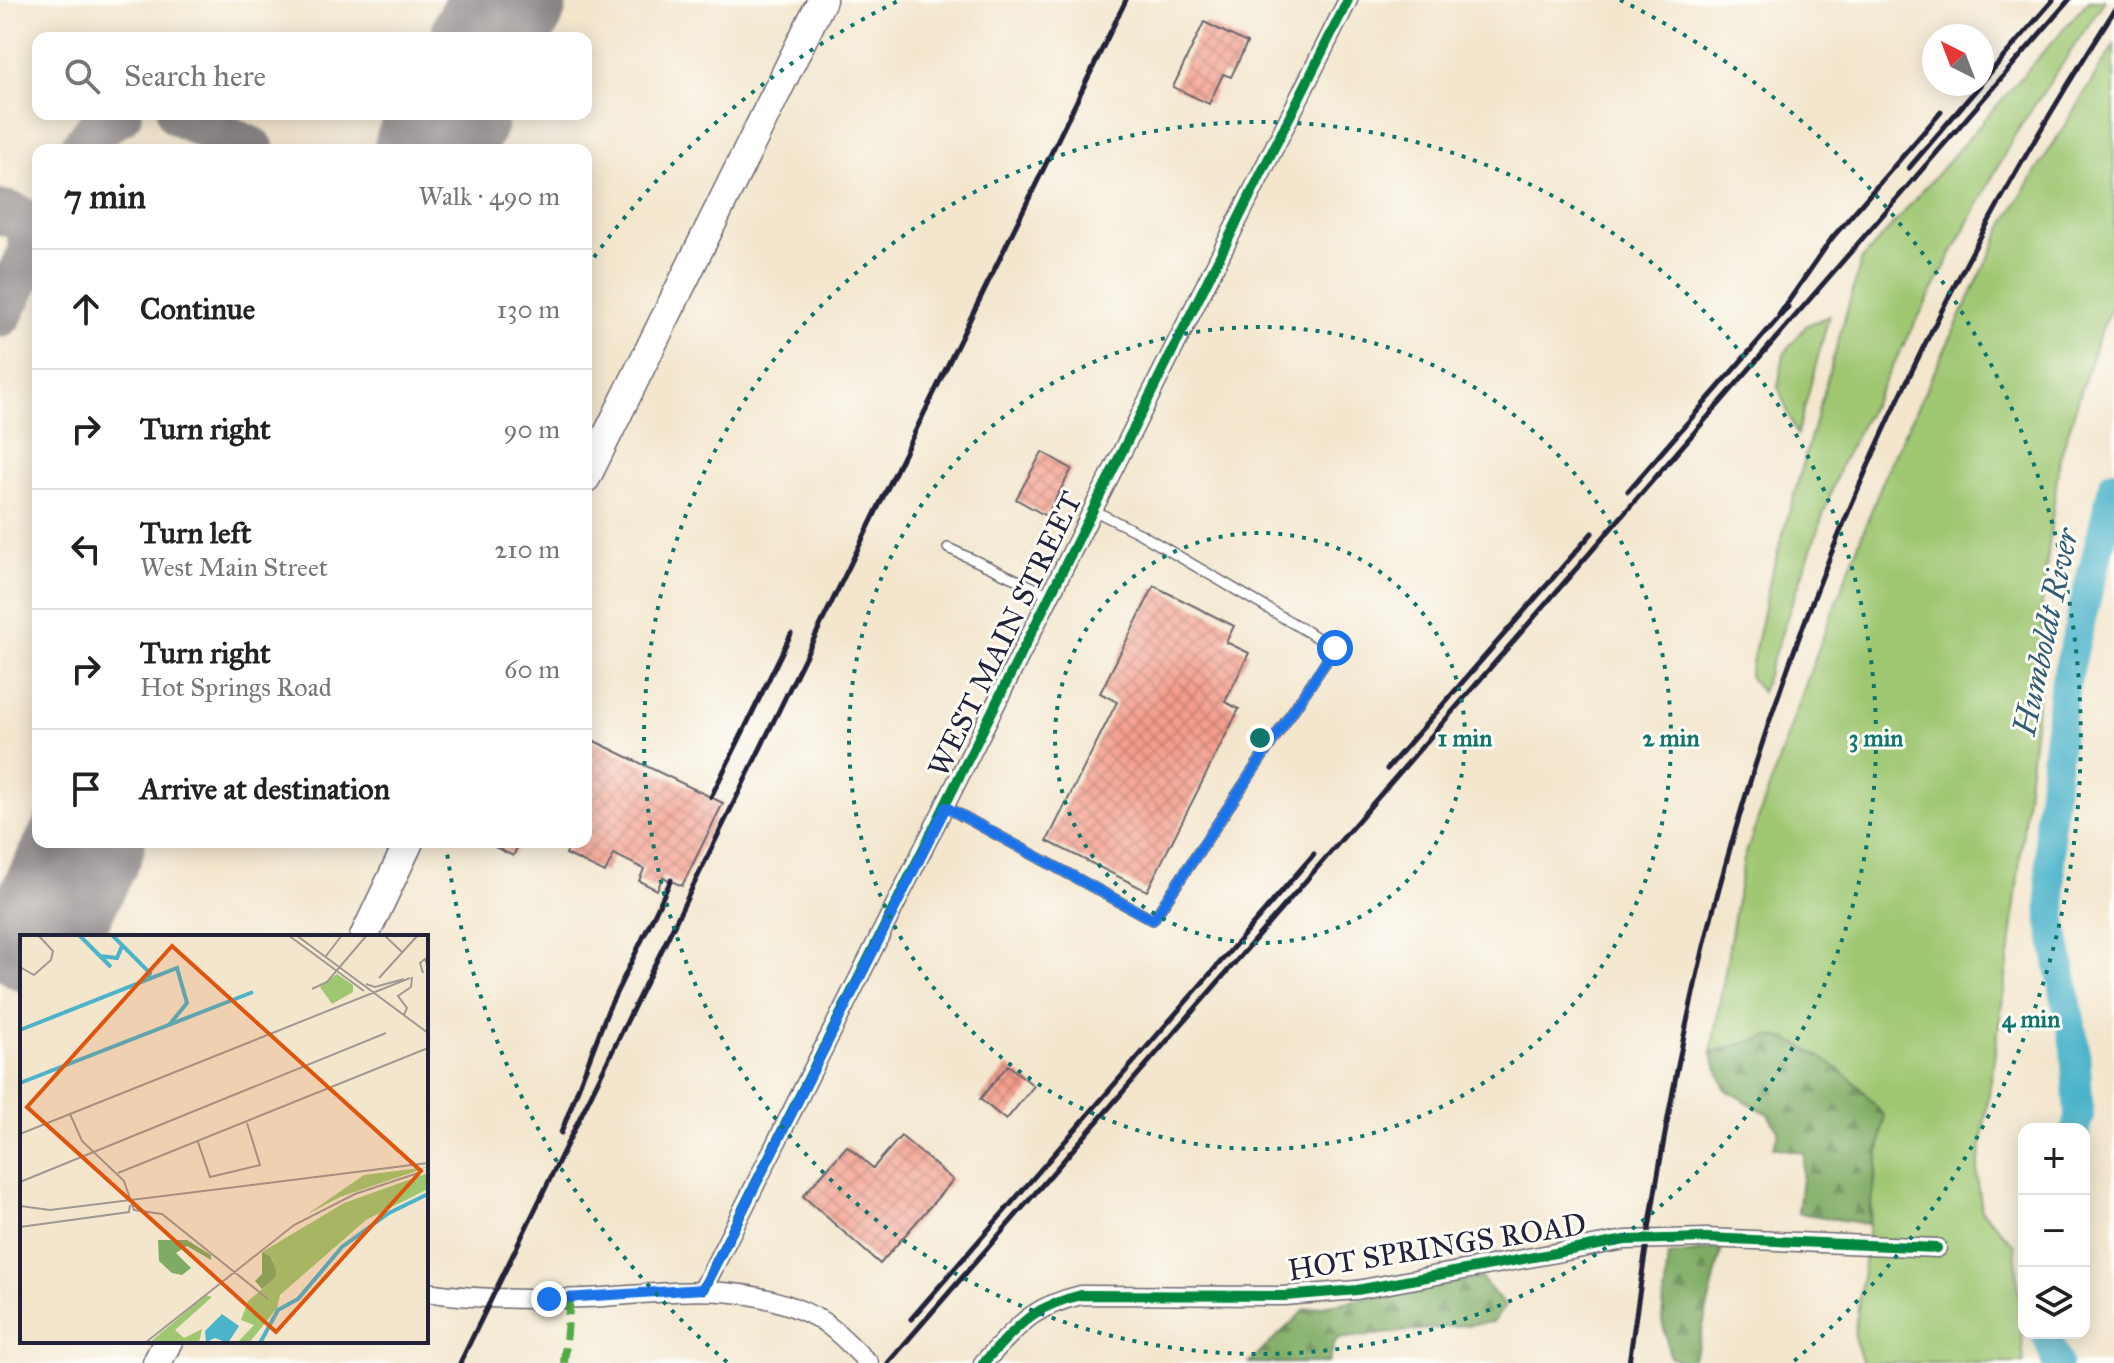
<!DOCTYPE html>
<meta charset="utf-8">
<style>
body{margin:0;font-family:"IM FELL Great Primer",serif;background:#f6f6f6;color:#222}
.controls{position:absolute;right:24px;bottom:24px;display:grid;overflow:hidden;border-radius:16px;box-shadow:0 4px 20px #0003}
.controls button{width:72px;height:72px;display:grid;place-items:center;padding:0;border:0;border-bottom:2px solid #e0e0e0;background:#fff;color:#222;font:40px sans-serif}
.compass{position:absolute;left:1922px;top:24px;width:72px;height:72px;border-radius:50%;background:#fff;box-shadow:0 4px 20px #0003;rotate:318deg}
.stop{position:absolute;width:24px;height:24px;margin:-18px;border:6px solid #1a73e8;border-radius:50%;background:#fff}
.stop.end{background:#1a73e8;border-color:#fff;box-shadow:0 2px 8px #0008}
.list{margin:0;padding:0;list-style:none}
h2{display:flex;justify-content:space-between;align-items:center;height:104px;margin:0;padding:0 32px;font-size:34px}
h2 small{font-size:26px;font-weight:400;color:#767676}
.list li{display:grid;grid-template-columns:52px 1fr auto;gap:24px;align-items:center;box-sizing:border-box;height:120px;padding:0 32px;border-top:2px solid #e0e0e0}
.list b{display:block;font-size:30px;white-space:nowrap}
.list p{margin:0;font-size:26px;white-space:nowrap;color:#767676}
.list em{font-size:26px;font-style:normal;color:#767676}
.icon{flex:none;width:44px;height:44px;fill:none;stroke:currentColor;stroke-width:2;stroke-linecap:round;stroke-linejoin:round}
.map{position:relative;flex:none;width:2114px;height:1363px;overflow:hidden}
.search{position:absolute;background:#fff;box-shadow:0 4px 20px #0003;left:32px;top:32px;width:560px;height:88px;display:flex;align-items:center;gap:20px;box-sizing:border-box;padding:0 28px;border-radius:16px;color:#767676;font-size:30px}
.panel{position:absolute;background:#fff;box-shadow:0 4px 20px #0003;left:32px;top:144px;width:560px;height:704px;border-radius:16px}
.map>svg:first-child{display:block}
</style>
<div class="map">
<svg width="2114" height="1363" viewBox="0 0 2114 1363">
<defs>
<pattern id="forest-firs" width="22" height="20" patternUnits="userSpaceOnUse" patternTransform="scale(2)"><rect width="22" height="20" fill="#7fac64"/><path d="M5 1l3.5 6h-7zM16 11l3.5 6h-7z" fill="#688c54"/></pattern>
<pattern id="building-cross-hatch" width="8" height="8" patternUnits="userSpaceOnUse" patternTransform="scale(2)"><rect width="8" height="8" fill="#f59d8b"/><path d="M0 0l8 8M0 8l8-8" fill="none" stroke="#c68073"/></pattern>
</defs>
<rect width="100%" height="100%" fill="#fdfcf7"/>
<filter id="ink" filterUnits="userSpaceOnUse"><feTurbulence type="fractalNoise" baseFrequency=".0125" numOctaves="2"/><feDisplacementMap in="SourceGraphic" scale="16" xChannelSelector="R" yChannelSelector="G"/><feConvolveMatrix kernelMatrix="1 2 1 2 8 2 1 2 1" color-interpolation-filters="sRGB"/></filter>
<filter id="wash" filterUnits="userSpaceOnUse"><feTurbulence type="fractalNoise" baseFrequency=".006" numOctaves="4" result="noise"/><feDisplacementMap in="SourceGraphic" scale="32" xChannelSelector="R" yChannelSelector="G"/><feGaussianBlur stdDeviation="1.8" result="paint"/><feColorMatrix in="noise" values="0 0 0 0 0 0 0 0 0 0 0 0 0 0 0 0 0 1.4 0 .05"/><feComposite in="paint" operator="in"/></filter>
<g filter="url(#wash)">
<rect width="100%" height="100%" fill="#f3e6cd"/>
<!-- grass -->
<g fill="#9fc772" stroke="#607456" stroke-width="2">
<path d="M2089 0H2105L2014 136 1841 464 1761 692 1749 676 1771 576 1861 261Z"/>
<path d="M2114 45V299L2095 347 2059 461 2041 611 2043 651 2010 949 1977 1175 1982 1211 2015 1246 2024 1363H1863L1854 1337 1884 1116 1770 1036 1711 1053 1744 859 1817 652 1885 475 2007 219Z"/>
<path d="M1829 316 1797 435 1778 387 1784 354 1807 325Z"/>
</g>
<!-- forest -->
<g fill="url(#forest-firs)" stroke="#506750" stroke-width="2">
<path d="M1770 1036C1790 1034 1839 1068 1854 1082 1865 1092 1874 1105 1884 1116L1868 1224 1798 1213 1805 1153 1773 1147 1779 1132 1768 1114 1725 1089 1711 1053Z"/>
<path d="M1722 1248 1698 1347 1690 1363H1683L1670 1356 1662 1320 1668 1256Z"/>
<path d="M1481 1278 1505 1306 1493 1322 1336 1339 1328 1363H1249L1306 1309Z"/>
</g>
<g fill="none" stroke-linecap="round" stroke-linejoin="round">
<!-- river -->
<g stroke="#4bb3ca" stroke-width="30">
<path d="M2076 1129 2079 1117 2075 1048 2052 922 2049 826 2064 689 2114 484"/>
<path d="M2046 1333 2057 1363"/>
</g>
<!-- taxiway -->
<g stroke="#8a8484" stroke-width="46">
<path d="M180 114 252 150"/>
<path d="M83 148 104 122 119 114"/>
<path d="M0 213C24 214 33 230 30 253"/>
<path d="M0 314 38 237"/>
</g>
<!-- runway -->
<g stroke="#8a8484" stroke-width="116">
<path d="M489 38 509 0"/>
<path d="M432 150 451 114"/>
<path d="M39 937 87 842"/>
</g>
</g>
<g id="blocks">
<!-- building -->
<g fill="url(#building-cross-hatch)">
<path d="M1204 22 1247 43 1231 77 1223 74 1209 104 1173 87Z"/>
<path d="M1042 452 1072 469 1046 516 1016 499Z"/>
<path d="M1154 586 1234 626 1226 642 1249 653 1225 702 1239 709 1147 891 1047 841 1117 702 1100 693Z"/>
<path d="M586 737 723 803 682 886 663 877 657 890 639 881 644 869 614 854 605 873 566 854 571 842H586Z"/>
<path d="M485 842H520L513 856Z"/>
<path d="M1008 1065 1034 1086 1006 1120 980 1099Z"/>
<path d="M901 1136 953 1180 880 1264 803 1196 847 1146 873 1168Z"/>
</g>
</g>
</g>
<g filter="url(#ink)">
<use href="#blocks" fill-opacity="0" stroke="#6b676e" stroke-width="2"/>
<g fill="none" stroke-linecap="round" stroke-linejoin="round">
<defs>
<g id="service">
<path d="M948 548 1050 595"/>
<path d="M946 807 1153 920 1335 648 1139 533 1093 510"/>
</g>
<g id="minor">
<path d="M703 1289 1348 0"/>
<path d="M426 1292C479 1300 532 1300 585 1298 666 1294 743 1277 819 1319 839 1331 852 1348 869 1363"/>
<path d="M983 1363C1019 1326 1028 1308 1081 1295L1284 1296 1357 1290 1625 1240 1706 1238 1937 1248"/>
</g>
<g id="primary">
<path d="M586 478 822 0"/>
<path d="M364 937 409 842"/>
<path d="M157 1363 168 1341"/>
</g>
</defs>
<!-- service casing -->
<use href="#service" stroke="#6b676e" stroke-width="12"/>
<!-- minor casing -->
<use href="#minor" stroke="#6b676e" stroke-width="21"/>
<!-- primary casing -->
<use href="#primary" stroke="#6b676e" stroke-width="31"/>
<!-- service -->
<use href="#service" stroke="#fff" stroke-width="9"/>
<!-- minor -->
<use href="#minor" stroke="#fff" stroke-width="18"/>
<!-- primary -->
<use href="#primary" stroke="#fff" stroke-width="28"/>
<!-- rail -->
<g stroke="#22223b" stroke-width="5">
<path d="M1982 82 2053 0"/>
<path d="M1909 168 1981 84"/>
<path d="M1779 315 1832 238 1941 112"/>
<path d="M1628 491 1788 307"/>
<path d="M1387 769 1592 533"/>
<path d="M711 797 791 634"/>
<path d="M561 1133 608 1010 671 880"/>
<path d="M911 1319 1314 854"/>
<path d="M460 1363 1126 0"/>
<path d="M888 1363 2069 0"/>
<path d="M1629 1363C1650 1216 1673 1070 1709 926 1794 595 1930 297 2114 11"/>
</g>
<!-- quiet -->
<path stroke="#53aa46" stroke-width="8" stroke-dasharray="16 8" stroke-linecap="butt" d="M564 1363 570 1299"/>
<defs>
<g id="cycleway">
<path d="M703 1289 1348 0"/>
<path d="M983 1363C1019 1326 1028 1308 1081 1295L1284 1296 1357 1290 1625 1240 1706 1238 1937 1248"/>
</g>
</defs>
<!-- cycleway casing -->
<use href="#cycleway" stroke="#fdfcf7" stroke-width="15"/>
<!-- cycleway -->
<use href="#cycleway" stroke="#00873e" stroke-width="10"/>
</g>
</g>
<g fill="none" stroke-linecap="round" stroke-linejoin="round" filter="url(#ink)">
<!-- route -->
<path stroke="#1a73e8" stroke-width="10" d="M549 1299 703 1289 946 807 1153 920 1335 648"/>
</g>
<!-- distance rings -->
<g fill="none" stroke="#0f766e" stroke-width="4" stroke-dasharray="4 8">
<circle cx="1260" cy="738" r="205"/>
<circle cx="1260" cy="738" r="411"/>
<circle cx="1260" cy="738" r="616"/>
<path d="M727 1362A821 821 0 0 1 446 845M587 267A821 821 0 0 1 900 0M1620 0A821 821 0 0 1 1793 1362"/>
</g>
<g text-anchor="middle" dominant-baseline="central" stroke-width="6" stroke-linejoin="round" paint-order="stroke">
<!-- street labels -->
<g font-size="30" fill="#22223b" stroke="#fdfcf7">
<text transform="translate(1005 634) rotate(-64)">WEST MAIN STREET</text>
<text transform="translate(1437 1247) rotate(-9)">HOT SPRINGS ROAD</text>
</g>
<!-- water labels -->
<g font-size="32" font-style="italic" fill="#325c74" stroke="#fdfcf7">
<text transform="translate(2046 632) rotate(-78)">Humboldt River</text>
</g>
</g>
<!-- overview -->
<g transform="translate(20 935)">
<rect width="408" height="408" fill="#f3e6cd"/>
<path d="M408 232 320 262 286 280 344 240ZM408 238V254L346 285 260 360 257 373 229 408H217L234 390 221 385 228 366 255 343 252 323 242 317 324 268ZM186 360 192 362 155 395 164 403 182 394 179 408H129Z" fill="#9fc772"/>
<path d="M138 305H167L191 320V325L167 311 156 318 171 333 162 340 152 338 139 326ZM242 317 251 322 256 336 255 343 242 354 235 346 242 339Z" fill="#7fac64"/>
<path d="M317 39 333 50V57L312 69 300 52Z" fill="#9fc772"/>
<path d="M202 379 219 391 208 408 195 403 186 407 185 396Z" fill="#4bb3ca"/>
<path fill="none" stroke="#4bb3ca" stroke-width="4" d="M59 0 91 32M92 0 130 38 128 44M80 21 97 23 102 11M0 95 157 33 167 68 149 90M0 148 233 57M240 408 258 375 278 364 322 312 369 278 408 259"/>
<path fill="none" stroke="#9f9893" stroke-width="2" d="M268 0 344 56M276 0 408 98M364 0 383 18M306 21 322 0M0 32 14 40 31 25 33 16 18 0M403 38 400 28 405 24 408 32M359 43 398 0M346 49 355 52 384 44M292 54 307 47 347 0M384 80 387 73 378 61 391 52 392 42M50 179 62 206 104 246 114 275 142 279 248 364M0 199 390 43M178 207 190 242 240 230 227 188M98 238 408 113M0 247 366 98M0 271 30 275 408 228M0 292 109 277 110 270M125 408 274 290 335 259 401 237"/>
<path fill="#de560e" fill-opacity="0.15" stroke="#de560e" stroke-width="4" d="M152 11 401 236 256 397 7 172Z"/>
<rect width="408" height="408" fill="none" stroke="#22223b" stroke-width="4"/>
</g>
<circle cx="1260" cy="738" r="12" fill="#0f766e" stroke="#fdfcf7" stroke-width="4"/>
<g font-size="24" text-anchor="middle" font-weight="bold" fill="#0f766e" stroke="#fdfcf7" stroke-width="6" stroke-linejoin="round" paint-order="stroke">
<text x="1465" y="746">1 min</text>
<text x="1671" y="746">2 min</text>
<text x="1876" y="746">3 min</text>
<text x="2031" y="1027">4 min</text>
</g>
</svg>
<div class="controls">
<button>+</button>
<button>−</button>
<button><svg class="icon" aria-label="layers" viewBox="0 0 24 24"><path d="M12 4l9 5-9 5-9-5zM3 14l9 5 9-5"/></svg></button>
</div>
<svg class="compass" viewBox="-18 -18 36 36"><path d="M0-13l5 13h-10z" fill="#e53935"/><path d="M0 13l5-13h-10z" fill="#767676"/></svg>
<div class="stop" style="left:1335px;top:648px"></div>
<div class="stop end" style="left:549px;top:1299px"></div>
<div class="search"><svg class="icon" aria-label="search" viewBox="0 0 24 24"><circle cx="10" cy="10" r="6"/><path d="M15 15l6 6"/></svg>Search here</div>
<section class="panel">
<h2>7 min<small>Walk · 490 m</small></h2>
<ul class="list">
<li><svg class="icon" aria-label="ahead" viewBox="0 0 24 24"><path d="M12 20V5M6 11l6-6 6 6"/></svg><div><b>Continue</b></div><em>130 m</em></li>
<li><svg class="icon" aria-label="right" viewBox="0 0 24 24"><path d="M7 20v-9h11M14 6l5 5-5 5"/></svg><div><b>Turn right</b></div><em>90 m</em></li>
<li><svg class="icon" aria-label="left" viewBox="0 0 24 24"><path d="M17 20v-9H6M10 6l-5 5 5 5"/></svg><div><b>Turn left</b><p>West Main Street</p></div><em>210 m</em></li>
<li><svg class="icon" aria-label="right" viewBox="0 0 24 24"><path d="M7 20v-9h11M14 6l5 5-5 5"/></svg><div><b>Turn right</b><p>Hot Springs Road</p></div><em>60 m</em></li>
<li><svg class="icon" aria-label="arrive" viewBox="0 0 24 24"><path d="M6 21V4h12l-3 4 3 4H6"/></svg><div><b>Arrive at destination</b></div></li>
</ul>
</section>
</div>
